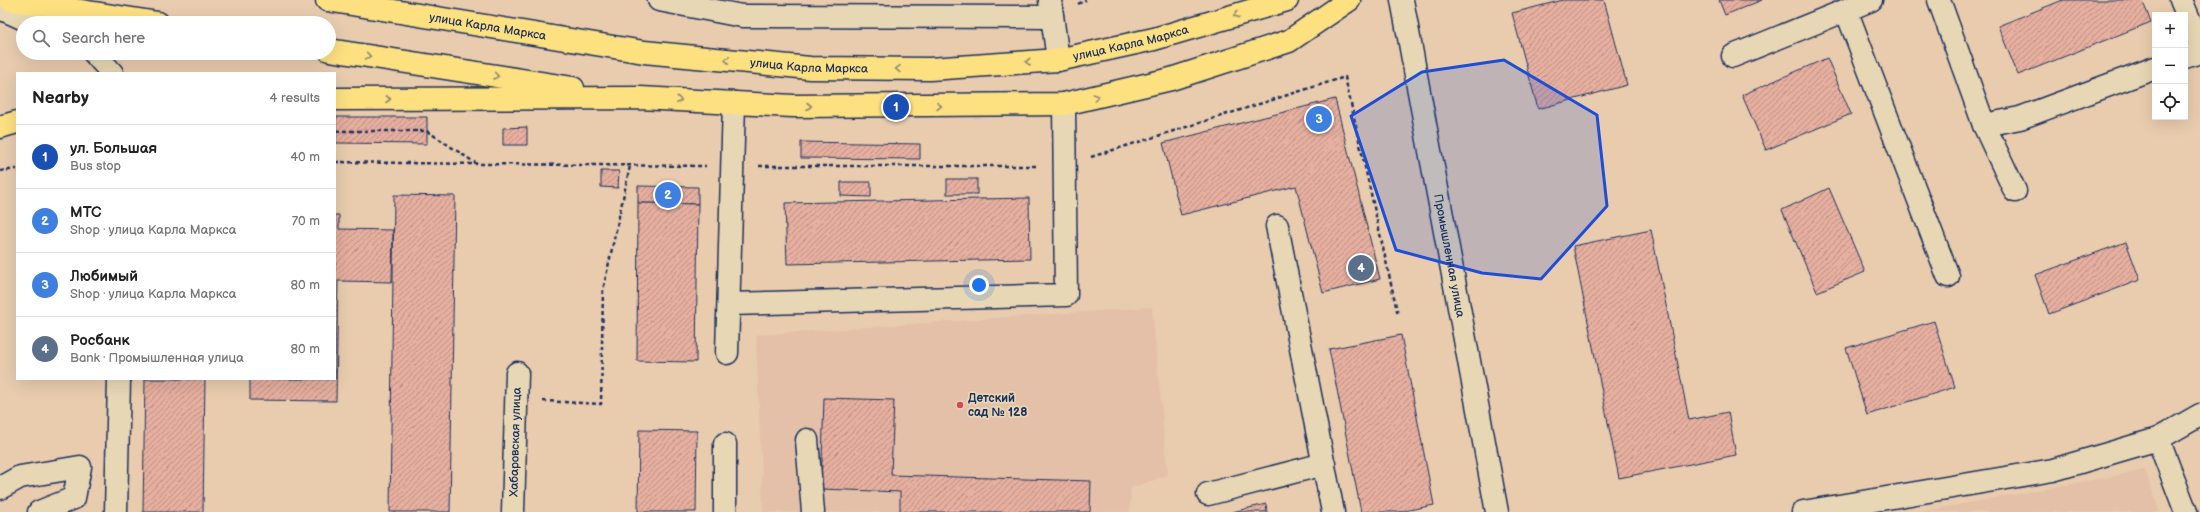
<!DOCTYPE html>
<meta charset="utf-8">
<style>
body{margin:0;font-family:"Balsamiq Sans",sans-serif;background:#f2f2f2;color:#222}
.controls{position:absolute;right:12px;top:12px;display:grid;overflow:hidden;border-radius:0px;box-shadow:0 4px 16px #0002}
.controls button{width:36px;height:36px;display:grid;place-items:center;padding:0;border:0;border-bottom:1px solid #e0e0e0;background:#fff;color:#222;font:20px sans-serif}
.you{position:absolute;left:979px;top:285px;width:14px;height:14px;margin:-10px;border:3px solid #fff;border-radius:50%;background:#1a73e8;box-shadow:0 0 0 6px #1a73e833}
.badge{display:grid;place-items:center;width:26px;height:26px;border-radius:50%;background:#2563eb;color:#fff;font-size:13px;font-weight:700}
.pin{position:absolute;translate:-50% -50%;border:2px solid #fff;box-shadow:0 1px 4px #0006}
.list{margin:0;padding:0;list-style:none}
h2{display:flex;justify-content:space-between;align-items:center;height:52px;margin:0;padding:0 16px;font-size:17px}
h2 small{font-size:13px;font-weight:400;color:#767676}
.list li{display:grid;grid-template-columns:26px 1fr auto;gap:12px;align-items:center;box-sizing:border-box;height:64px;padding:0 16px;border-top:1px solid #e0e0e0}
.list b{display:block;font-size:15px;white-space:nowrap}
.list p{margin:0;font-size:13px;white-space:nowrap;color:#767676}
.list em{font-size:13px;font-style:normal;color:#767676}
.icon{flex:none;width:22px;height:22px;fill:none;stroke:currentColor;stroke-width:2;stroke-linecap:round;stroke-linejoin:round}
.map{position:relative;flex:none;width:2200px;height:512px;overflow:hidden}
.search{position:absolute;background:#fff;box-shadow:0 4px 16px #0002;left:16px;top:16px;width:320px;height:44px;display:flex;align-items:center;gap:10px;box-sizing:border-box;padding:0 14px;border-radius:22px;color:#767676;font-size:15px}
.panel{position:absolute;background:#fff;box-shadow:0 4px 16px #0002;left:16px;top:72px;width:320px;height:308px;border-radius:0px}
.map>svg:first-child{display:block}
</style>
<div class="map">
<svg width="2200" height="512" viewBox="0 0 2200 512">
<defs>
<pattern id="building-hatch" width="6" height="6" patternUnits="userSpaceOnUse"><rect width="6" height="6" fill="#e6af9f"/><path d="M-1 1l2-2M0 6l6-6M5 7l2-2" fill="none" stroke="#ba8f85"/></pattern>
</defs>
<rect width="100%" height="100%" fill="#e9ccae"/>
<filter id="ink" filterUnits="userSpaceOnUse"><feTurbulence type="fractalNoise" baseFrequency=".025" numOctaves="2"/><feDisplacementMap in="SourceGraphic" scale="8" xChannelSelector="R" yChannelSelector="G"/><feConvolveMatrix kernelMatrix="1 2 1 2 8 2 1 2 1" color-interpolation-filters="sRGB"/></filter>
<g filter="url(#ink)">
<!-- built -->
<g fill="#e4c0a8">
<path d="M1152 307 1168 475 1131 488 1130 512H763L756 335Z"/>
<path d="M2145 470 2160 512H1920Z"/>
</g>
<!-- building -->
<g fill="url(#building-hatch)" stroke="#1b2f5e">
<path d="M1563 0H1604L1627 85 1538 109 1512 13Z"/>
<path d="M1719 0H1762L1725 15Z"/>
<path d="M2063 0H2142L2151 22 2018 75 1998 26Z"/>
<path d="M1827 58 1851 114 1766 150 1742 95Z"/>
<path d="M1335 99 1380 279 1323 293 1296 186 1181 215 1163 143Z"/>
<path d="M336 117H427V144L336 143Z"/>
<path d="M527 127V145H503V128Z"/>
<path d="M801 142 920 144V159L801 158Z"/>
<path d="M601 171H619L618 188 601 187Z"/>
<rect x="947" y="179" width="30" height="15"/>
<path d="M841 182H871V197L841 196Z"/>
<path d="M638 186 698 187V204L638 203Z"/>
<path d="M1829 188 1865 272 1817 292 1782 210Z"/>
<path d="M394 195 455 196 450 512H390Z"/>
<path d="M1029 198 1030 259 787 264 785 203Z"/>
<path d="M638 203 698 204 696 362 637 361Z"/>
<path d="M335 215H339V229L393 230 392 282 338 281 336 401 250 400V379H335Z"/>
<path d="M1651 230 1689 420 1728 412 1736 455 1619 478 1573 246Z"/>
<path d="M2126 242 2140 280 2049 314 2035 275Z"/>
<path d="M1934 321 1955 387 1867 415 1846 348Z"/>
<path d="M1401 335 1434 505 1399 512H1361L1329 349Z"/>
<path d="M145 379H205L203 512H143Z"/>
<path d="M824 398 894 400 891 475 1091 481 1090 512H900V492L821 489Z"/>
<path d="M639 430 697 431 696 512H638Z"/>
<path d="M1266 504 1267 512H1232Z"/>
</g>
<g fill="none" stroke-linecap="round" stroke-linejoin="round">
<defs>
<g id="minor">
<path d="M659 0 742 16 1052 17"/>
<path d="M1050 0 1058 60"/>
<path id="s1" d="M1402 0 1497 512"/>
<path d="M1939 0 1984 125 2015 191"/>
<path d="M2181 0 2200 45"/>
<path d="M0 8 33 23"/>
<path d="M1846 10 1948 276"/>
<path d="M94 53 112 73"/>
<path d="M1733 56 1871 0"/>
<path d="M2185 57 2200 52"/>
<path d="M1984 125 2020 118 2155 68"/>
<path d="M1277 226 1333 512"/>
<path d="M729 304 1066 295 1064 104"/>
<path d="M727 353 734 103"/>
<path d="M2158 439 2200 415"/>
<path d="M807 440 813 512"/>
<path d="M0 488 20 477 80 467 74 498 39 512"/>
<path d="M1208 494 1324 464"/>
<path d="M116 512 119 379"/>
<path id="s2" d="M513 512 517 373"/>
<path d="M725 512V444"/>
<path d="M1803 512 2053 470 2158 439 2186 512"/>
</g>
<g id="highway">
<path d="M11 0 158 23"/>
<path id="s3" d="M327 0 644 52 810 68 930 69 1058 60 1154 39 1287 0"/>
<path d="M329 50 573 88"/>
<path d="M335 99 640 98 793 106 1064 104 1171 79 1289 41 1349 0"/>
<path d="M0 127 17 122"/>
</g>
</defs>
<!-- minor casing -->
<use href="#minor" stroke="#1b2f5e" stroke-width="25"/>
<!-- highway casing -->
<use href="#highway" stroke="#1b2f5e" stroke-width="25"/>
<!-- path -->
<g stroke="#1b2f5e" stroke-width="2.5" stroke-dasharray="4 3" stroke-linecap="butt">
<path d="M1078 4 1086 0"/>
<path d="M336 131H427L477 164 706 166"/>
<path d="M1091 157 1345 77 1398 315"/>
<path d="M335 162 476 164"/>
<path d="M759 166H1038"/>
<path d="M0 171 17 169"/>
<path d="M543 401 601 404 603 290 630 166"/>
</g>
<!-- minor -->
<use href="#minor" stroke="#e8d7b4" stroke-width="22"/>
<!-- highway -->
<use href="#highway" stroke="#fde080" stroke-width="22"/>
</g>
<!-- one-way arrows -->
<defs><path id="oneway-chevron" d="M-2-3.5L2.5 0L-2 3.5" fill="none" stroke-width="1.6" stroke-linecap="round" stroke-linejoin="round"/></defs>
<g stroke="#8c886f">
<use href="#oneway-chevron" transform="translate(1236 15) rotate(164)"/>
<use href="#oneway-chevron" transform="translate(368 56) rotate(9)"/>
<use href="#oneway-chevron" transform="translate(727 60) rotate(-175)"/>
<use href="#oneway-chevron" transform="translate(1028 62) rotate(176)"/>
<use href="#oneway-chevron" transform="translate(898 69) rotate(-179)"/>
<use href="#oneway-chevron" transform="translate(496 76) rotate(9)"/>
<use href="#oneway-chevron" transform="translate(1096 97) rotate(-13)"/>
<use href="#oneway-chevron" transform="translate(388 99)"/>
<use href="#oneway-chevron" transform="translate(679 100) rotate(3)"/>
<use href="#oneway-chevron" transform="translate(809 106)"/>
<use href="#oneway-chevron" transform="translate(939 106) rotate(-1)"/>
</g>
</g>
<!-- marked area -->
<path fill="#1d4ed8" fill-opacity="0.2" stroke="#1d4ed8" stroke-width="3" stroke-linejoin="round" d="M1504 60 1597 115 1607 206 1541 279 1482 273 1396 250 1351 116 1422 72Z"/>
<!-- markers -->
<circle fill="#d1495b" stroke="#e8d7b4" stroke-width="1.5" cx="960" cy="405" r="4"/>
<g text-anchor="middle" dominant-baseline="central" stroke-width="3.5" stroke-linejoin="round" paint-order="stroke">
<!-- street labels -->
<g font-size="12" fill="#1b2f5e" stroke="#e8d7b4">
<text stroke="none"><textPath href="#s3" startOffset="163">улица Карла Маркса</textPath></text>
<text stroke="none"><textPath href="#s3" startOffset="811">улица Карла Маркса</textPath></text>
<text stroke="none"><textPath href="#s3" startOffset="487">улица Карла Маркса</textPath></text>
<text stroke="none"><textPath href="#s1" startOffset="260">Промышленная улица</textPath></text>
<text stroke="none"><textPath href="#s2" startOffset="70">Хабаровская улица</textPath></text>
</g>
<!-- poi labels -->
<g font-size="12" font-weight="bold" fill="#1b2f5e" stroke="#e8d7b4" text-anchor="start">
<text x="968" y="398">Детский<tspan x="968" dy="14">сад № 128</tspan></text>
</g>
</g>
</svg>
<div class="controls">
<button>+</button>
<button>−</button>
<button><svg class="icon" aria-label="locate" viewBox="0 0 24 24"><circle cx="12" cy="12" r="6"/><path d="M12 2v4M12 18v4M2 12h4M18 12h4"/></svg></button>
</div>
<div class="you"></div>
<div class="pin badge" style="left:896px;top:107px;background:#1a4fb4">1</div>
<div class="pin badge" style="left:668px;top:195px;background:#3f7fe0">2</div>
<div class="pin badge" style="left:1319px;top:119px;background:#3f7fe0">3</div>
<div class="pin badge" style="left:1361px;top:268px;background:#5c6f8a">4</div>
<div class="search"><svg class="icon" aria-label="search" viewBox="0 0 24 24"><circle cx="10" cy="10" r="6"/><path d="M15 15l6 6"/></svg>Search here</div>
<section class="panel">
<h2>Nearby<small>4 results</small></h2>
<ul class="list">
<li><span class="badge" style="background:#1a4fb4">1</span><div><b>ул. Большая</b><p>Bus stop</p></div><em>40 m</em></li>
<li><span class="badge" style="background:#3f7fe0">2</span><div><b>МТС</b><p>Shop · улица Карла Маркса</p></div><em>70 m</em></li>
<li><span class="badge" style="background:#3f7fe0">3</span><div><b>Любимый</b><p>Shop · улица Карла Маркса</p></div><em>80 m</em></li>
<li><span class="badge" style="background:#5c6f8a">4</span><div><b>Росбанк</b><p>Bank · Промышленная улица</p></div><em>80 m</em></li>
</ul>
</section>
</div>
